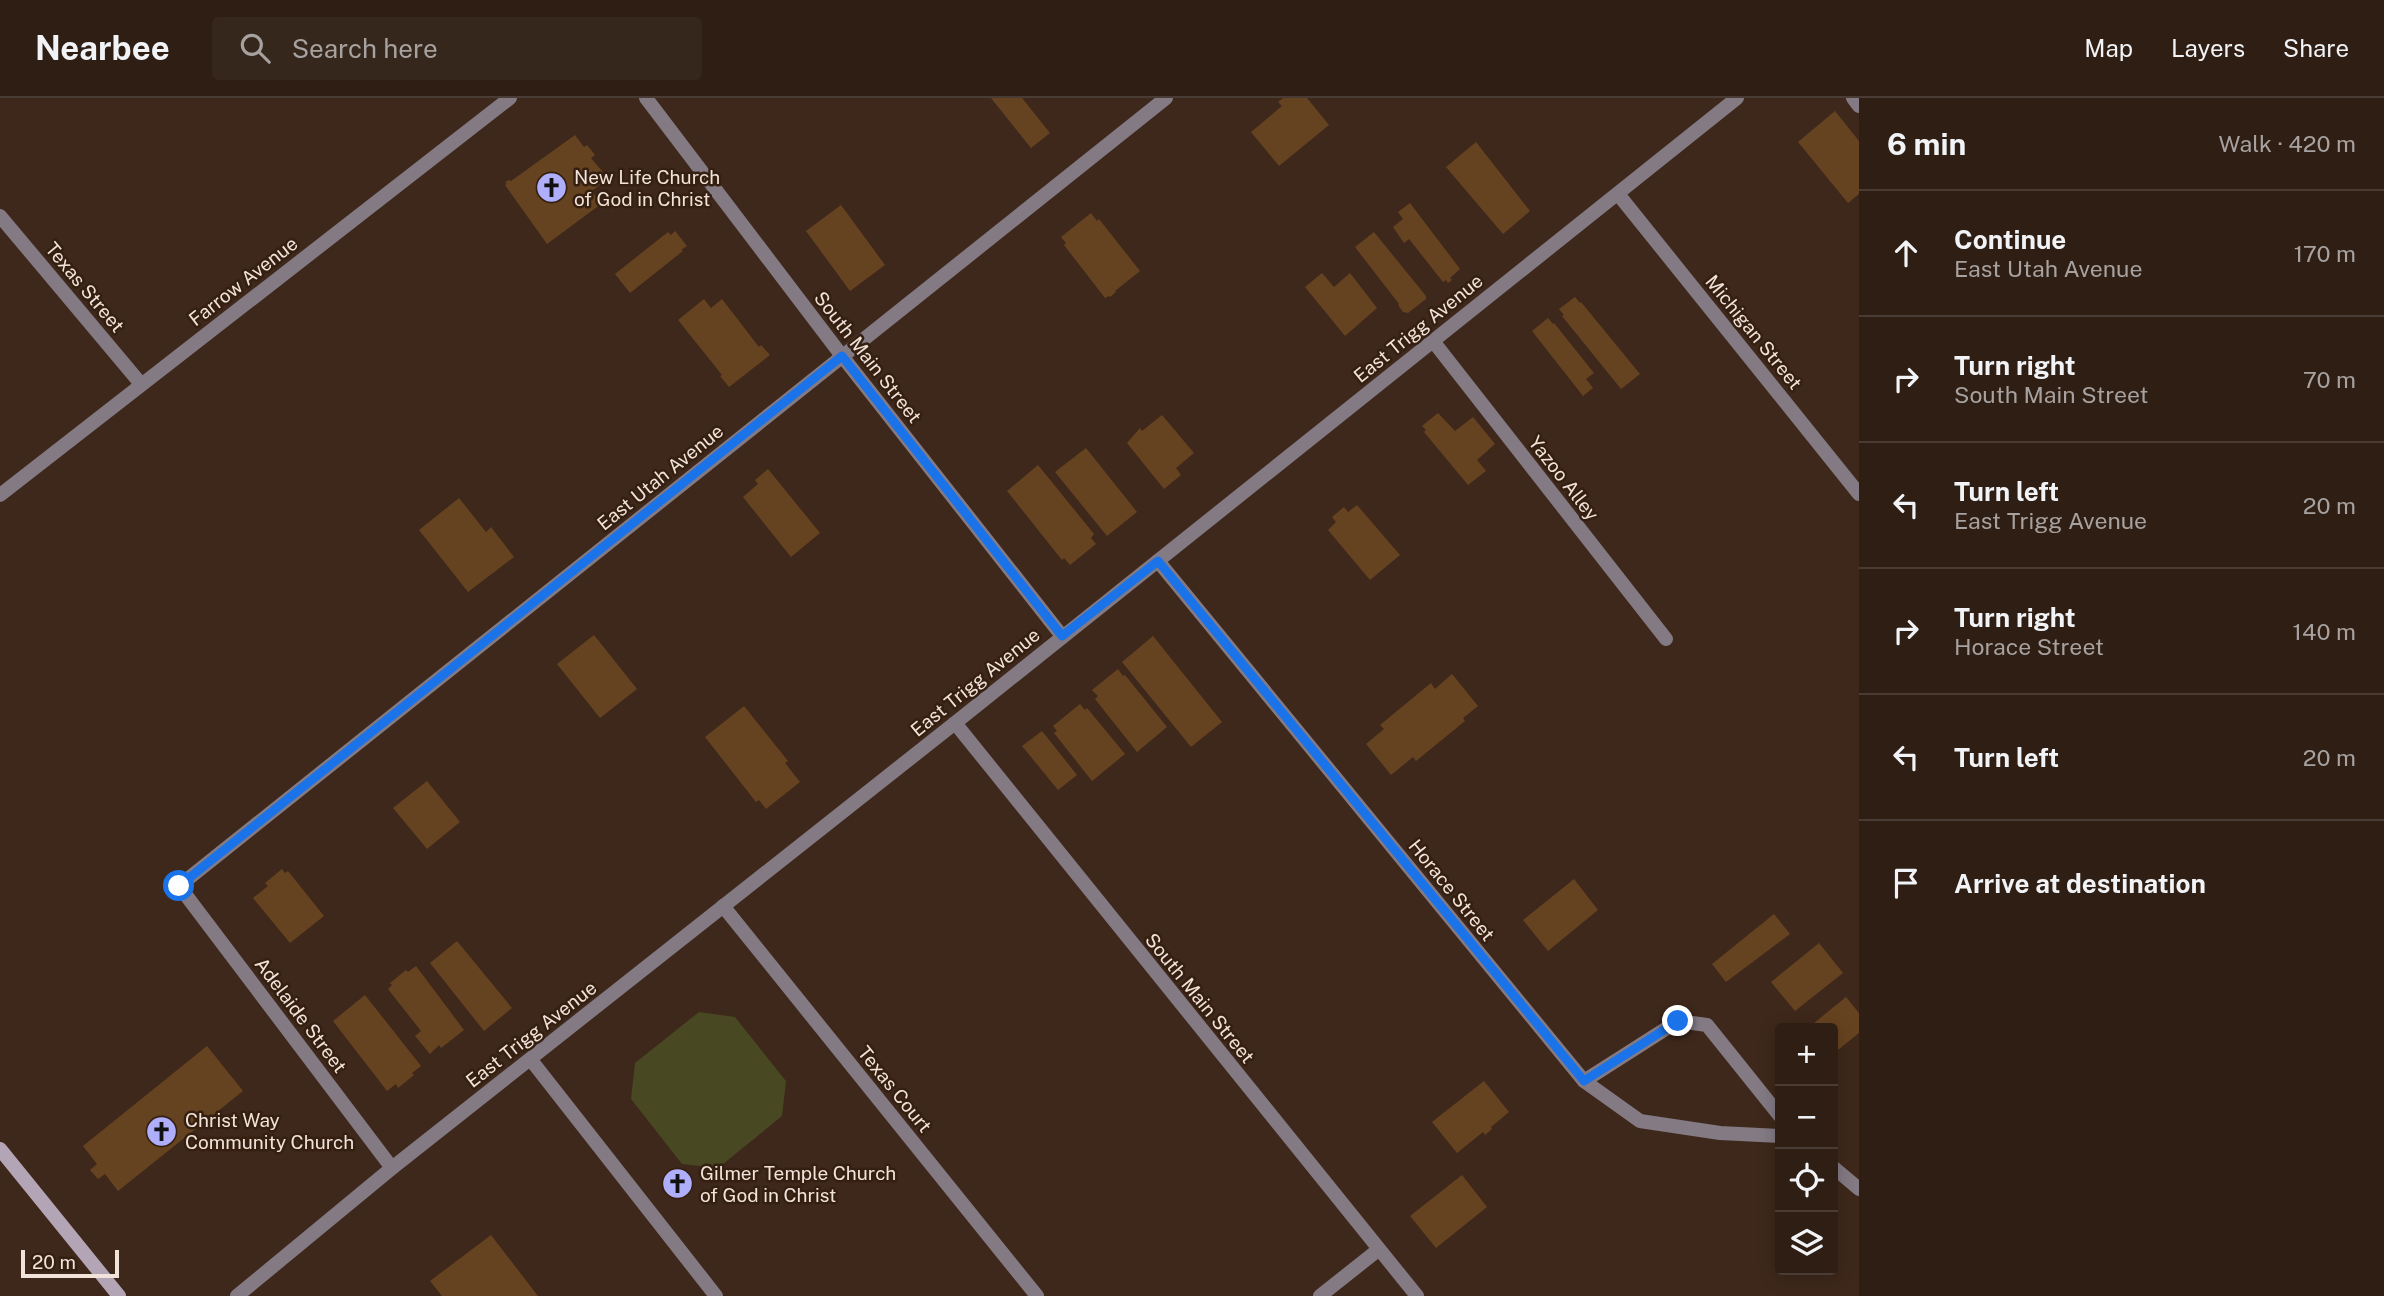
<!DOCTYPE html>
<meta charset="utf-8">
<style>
body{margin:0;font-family:"Public Sans",sans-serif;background:#36271d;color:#f1f3f6}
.controls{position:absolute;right:21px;bottom:21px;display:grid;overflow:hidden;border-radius:7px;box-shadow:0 4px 18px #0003}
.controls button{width:63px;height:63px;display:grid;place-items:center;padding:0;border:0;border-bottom:2px solid #493c34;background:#2e1e14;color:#f1f3f6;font:35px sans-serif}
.scale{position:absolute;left:21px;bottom:18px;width:98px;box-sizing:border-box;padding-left:7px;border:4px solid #f2e3da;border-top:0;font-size:19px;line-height:24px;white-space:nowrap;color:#f2e3da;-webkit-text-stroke:5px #341f11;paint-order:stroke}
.stop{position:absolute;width:21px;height:21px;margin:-16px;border:5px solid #1a73e8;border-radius:50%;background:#fff}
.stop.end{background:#1a73e8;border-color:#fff;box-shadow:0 2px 7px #0008}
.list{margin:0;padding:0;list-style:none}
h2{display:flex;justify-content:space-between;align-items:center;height:91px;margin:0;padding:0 28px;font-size:30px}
h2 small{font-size:23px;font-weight:400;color:#a7a2a0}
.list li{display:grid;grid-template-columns:46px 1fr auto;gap:21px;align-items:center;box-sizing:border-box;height:126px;padding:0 28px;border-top:2px solid #493c34}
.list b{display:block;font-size:26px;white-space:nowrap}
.list p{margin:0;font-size:23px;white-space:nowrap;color:#a7a2a0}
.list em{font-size:23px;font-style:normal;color:#a7a2a0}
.icon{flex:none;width:38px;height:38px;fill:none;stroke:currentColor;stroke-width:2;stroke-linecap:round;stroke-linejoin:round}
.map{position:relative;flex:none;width:1859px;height:1198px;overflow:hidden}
header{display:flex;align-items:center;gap:42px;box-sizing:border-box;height:98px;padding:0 35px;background:#2e1e14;border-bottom:2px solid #493c34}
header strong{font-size:33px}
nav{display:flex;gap:38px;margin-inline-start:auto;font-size:24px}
.search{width:490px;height:63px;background:#36271d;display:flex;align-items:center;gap:18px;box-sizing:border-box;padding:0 24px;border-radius:7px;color:#a7a2a0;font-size:26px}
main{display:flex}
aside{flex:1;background:#2e1e14}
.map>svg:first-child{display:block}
</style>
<header>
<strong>Nearbee</strong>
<div class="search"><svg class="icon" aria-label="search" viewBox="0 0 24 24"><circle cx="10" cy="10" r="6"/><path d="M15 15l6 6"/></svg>Search here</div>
<nav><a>Map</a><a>Layers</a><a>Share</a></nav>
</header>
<main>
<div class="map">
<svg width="1859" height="1198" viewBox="0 0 1859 1198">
<rect width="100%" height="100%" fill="#3e281b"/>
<!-- green -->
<path fill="#484923" d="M699 914 735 919 786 983 782 1018 718 1070 682 1066 631 1001 635 965Z"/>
<!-- building -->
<g fill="#664320">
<path d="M991 0H1022L1050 35 1031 50Z"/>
<path d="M1283 0H1307L1329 27 1279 68 1251 34 1282 8 1278 4Z"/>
<path d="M1835 13 1859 43V96L1848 105 1798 44Z"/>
<path d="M575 37 584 49 587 47 595 57 591 60 608 80 592 93 601 106 547 146 505 87 507 86 505 84 509 82 511 83Z"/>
<path d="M1476 44 1530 113 1503 136 1446 69Z"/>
<path d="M1410 105 1460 171 1450 180 1452 182 1448 185 1446 182 1443 184 1409 141 1404 145 1393 129 1403 121 1398 114Z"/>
<path d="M841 107 885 167 850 193 806 133Z"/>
<path d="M1091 115 1097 123 1099 121 1140 173 1115 193 1116 194 1110 199 1109 198 1105 200 1064 147 1066 145 1061 139Z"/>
<path d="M675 133 687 148 681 152 683 153 630 195 615 176 668 134 671 137Z"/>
<path d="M1374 134 1426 198V201L1408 215 1403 214 1398 207 1399 206 1355 149Z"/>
<path d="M1322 175 1334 189 1350 175 1377 210 1345 238 1305 189Z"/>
<path d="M1575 199 1580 205 1581 204 1640 276 1621 291 1562 218 1564 217 1559 211Z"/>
<path d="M704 201 711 210 722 201 759 249 761 247 770 257 729 289 720 278 722 277 678 222Z"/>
<path d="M1548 220 1553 226 1554 225 1594 275 1586 281 1593 290 1583 298 1532 233Z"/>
<path d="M1438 315 1455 333 1473 319 1495 346 1477 362 1486 373 1468 387 1424 334 1426 332 1422 328Z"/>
<path d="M1162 317 1194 355 1176 370 1181 377 1164 391 1127 345 1140 330 1142 333Z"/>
<path d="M1086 350 1137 414 1107 438 1055 374Z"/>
<path d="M1038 367 1094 436 1091 440 1096 446 1070 467 1064 460 1062 462 1007 393Z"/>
<path d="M768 371 820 435 791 459 743 399 758 386 755 382Z"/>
<path d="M459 400 486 434 491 429 514 459 468 494 419 432Z"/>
<path d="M1357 407 1400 457 1370 482 1328 432 1336 424 1332 419 1344 409 1348 414Z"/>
<path d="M594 537 637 591 600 620 557 566Z"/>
<path d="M1153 538 1222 624 1191 649 1122 564Z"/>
<path d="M1118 571 1123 578 1125 577 1167 629 1137 654 1095 601 1098 598 1092 592Z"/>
<path d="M1452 576 1478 608 1463 620 1465 623 1416 663 1413 659 1391 677 1366 646 1384 631 1380 627 1431 585 1435 591Z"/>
<path d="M1080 606 1085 612 1087 610 1125 656 1092 683 1054 635 1057 633 1053 628Z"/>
<path d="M744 608 788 663 785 665 800 684 766 711 759 702 756 704 705 639Z"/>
<path d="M1042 633 1077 677 1058 692 1022 648Z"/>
<path d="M427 683 460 724 427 751 393 710Z"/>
<path d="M282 771 285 775 288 773 324 818 290 845 253 800 268 788 265 785Z"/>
<path d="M1574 781 1598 812 1548 853 1523 822Z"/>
<path d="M1774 816 1790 836 1726 884 1712 866Z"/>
<path d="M457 843 512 910 484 933 430 865Z"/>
<path d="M1819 845 1843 875 1795 913 1771 884Z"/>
<path d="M416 868 464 932 441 950 439 947 430 956 415 938 421 933 388 891 392 887 390 885 406 872 408 874Z"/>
<path d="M365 897 421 968 412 975 414 977 398 990 396 986 387 993 333 923Z"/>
<path d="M1846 899 1859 915V935L1833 956V930H1808Z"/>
<path d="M207 948 243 993 118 1093 105 1076 98 1081 90 1072 97 1066 83 1048Z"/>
<path d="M1484 983 1509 1014 1491 1029 1492 1031 1485 1037 1483 1034 1457 1055 1432 1024Z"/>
<path d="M1462 1077 1487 1109 1436 1150 1410 1118Z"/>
<path d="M491 1137 538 1198H442L430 1183Z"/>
</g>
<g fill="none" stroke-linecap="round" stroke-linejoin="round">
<!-- lane -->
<path stroke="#837a84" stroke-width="14" d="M1584 983 1678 923 1707 927 1780 1018"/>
<!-- street -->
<g stroke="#837a84" stroke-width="14">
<path d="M646 0 842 258 1062 538"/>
<path d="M1853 0 1859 8"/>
<path d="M1618 96 1859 396"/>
<path d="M0 118 141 286"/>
<path d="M1433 243 1666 541"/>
<path d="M0 397 510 0"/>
<path d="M1158 463 1584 983 1640 1023 1720 1035 1780 1038"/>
<path d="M955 625 1417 1198"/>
<path d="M723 808 1037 1198"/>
<path d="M531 962 716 1198"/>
<path d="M1833 1069 1859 1091"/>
<path d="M392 1070 179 788 1166 0"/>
<path d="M237 1198 392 1070 955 625 1737 0"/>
<path d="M1320 1198 1378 1152"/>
</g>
<!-- secondary -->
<path stroke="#b3a5b5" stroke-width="14" d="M0 1051 119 1198"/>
</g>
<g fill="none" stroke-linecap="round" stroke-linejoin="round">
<!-- route -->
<path stroke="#1a73e8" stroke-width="9" d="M179 788 842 258 1062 538 1158 463 1584 983 1678 923"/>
</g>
<!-- icons -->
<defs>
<symbol id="church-disc" viewBox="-11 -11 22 22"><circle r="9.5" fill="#aeaefa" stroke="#341f11"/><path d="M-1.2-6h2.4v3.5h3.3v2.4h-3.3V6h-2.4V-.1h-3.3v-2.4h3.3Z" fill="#111"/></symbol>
</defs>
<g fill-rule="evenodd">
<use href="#church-disc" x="534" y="72" width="35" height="35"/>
<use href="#church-disc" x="144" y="1016" width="35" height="35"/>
<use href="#church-disc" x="660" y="1068" width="35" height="35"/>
</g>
<g text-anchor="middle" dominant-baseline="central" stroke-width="5" stroke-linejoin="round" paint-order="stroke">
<!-- poi labels -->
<g font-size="19" fill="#f2e3da" stroke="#341f11" text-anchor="start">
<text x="574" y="79">New Life Church<tspan x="574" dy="22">of God in Christ</tspan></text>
<text x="185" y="1022">Christ Way<tspan x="185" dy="22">Community Church</tspan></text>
<text x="700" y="1075">Gilmer Temple Church<tspan x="700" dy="22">of God in Christ</tspan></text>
</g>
<!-- street labels -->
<g font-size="19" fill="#f2e3da" stroke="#341f11">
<text transform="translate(243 183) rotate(-38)">Farrow Avenue</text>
<text transform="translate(85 189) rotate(50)">Texas Street</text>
<text transform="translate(1418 230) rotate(-39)">East Trigg Avenue</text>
<text transform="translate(1754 234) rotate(51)">Michigan Street</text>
<text transform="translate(868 259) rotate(52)">South Main Street</text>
<text transform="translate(660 379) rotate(-39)">East Utah Avenue</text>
<text transform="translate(1564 380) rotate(52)">Yazoo Alley</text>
<text transform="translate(975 584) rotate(-39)">East Trigg Avenue</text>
<text transform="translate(1452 792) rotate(51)">Horace Street</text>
<text transform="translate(1200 900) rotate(51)">South Main Street</text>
<text transform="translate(301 917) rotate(53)">Adelaide Street</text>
<text transform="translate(531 936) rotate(-38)">East Trigg Avenue</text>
<text transform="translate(895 991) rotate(51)">Texas Court</text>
</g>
</g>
</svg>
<div class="controls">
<button>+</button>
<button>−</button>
<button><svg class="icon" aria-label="locate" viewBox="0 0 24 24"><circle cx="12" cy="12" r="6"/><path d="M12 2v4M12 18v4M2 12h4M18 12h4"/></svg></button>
<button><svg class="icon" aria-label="layers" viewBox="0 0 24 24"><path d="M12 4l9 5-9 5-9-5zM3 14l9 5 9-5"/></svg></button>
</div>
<div class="scale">20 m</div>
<div class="stop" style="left:179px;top:788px"></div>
<div class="stop end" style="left:1678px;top:923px"></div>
</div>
<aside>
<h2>6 min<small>Walk · 420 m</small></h2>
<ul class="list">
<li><svg class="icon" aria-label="ahead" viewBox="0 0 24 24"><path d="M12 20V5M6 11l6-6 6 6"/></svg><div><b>Continue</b><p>East Utah Avenue</p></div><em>170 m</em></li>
<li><svg class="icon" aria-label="right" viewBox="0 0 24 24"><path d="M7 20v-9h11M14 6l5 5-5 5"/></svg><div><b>Turn right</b><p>South Main Street</p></div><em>70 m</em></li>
<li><svg class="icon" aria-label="left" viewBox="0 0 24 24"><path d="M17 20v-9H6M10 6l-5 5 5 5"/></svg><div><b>Turn left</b><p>East Trigg Avenue</p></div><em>20 m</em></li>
<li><svg class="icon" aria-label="right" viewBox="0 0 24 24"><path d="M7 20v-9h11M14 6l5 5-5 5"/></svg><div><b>Turn right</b><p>Horace Street</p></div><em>140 m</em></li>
<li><svg class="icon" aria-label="left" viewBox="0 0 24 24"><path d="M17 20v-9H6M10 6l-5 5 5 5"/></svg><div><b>Turn left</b></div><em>20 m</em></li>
<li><svg class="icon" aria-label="arrive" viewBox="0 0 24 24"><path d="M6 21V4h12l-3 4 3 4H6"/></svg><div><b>Arrive at destination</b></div></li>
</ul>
</aside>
</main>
